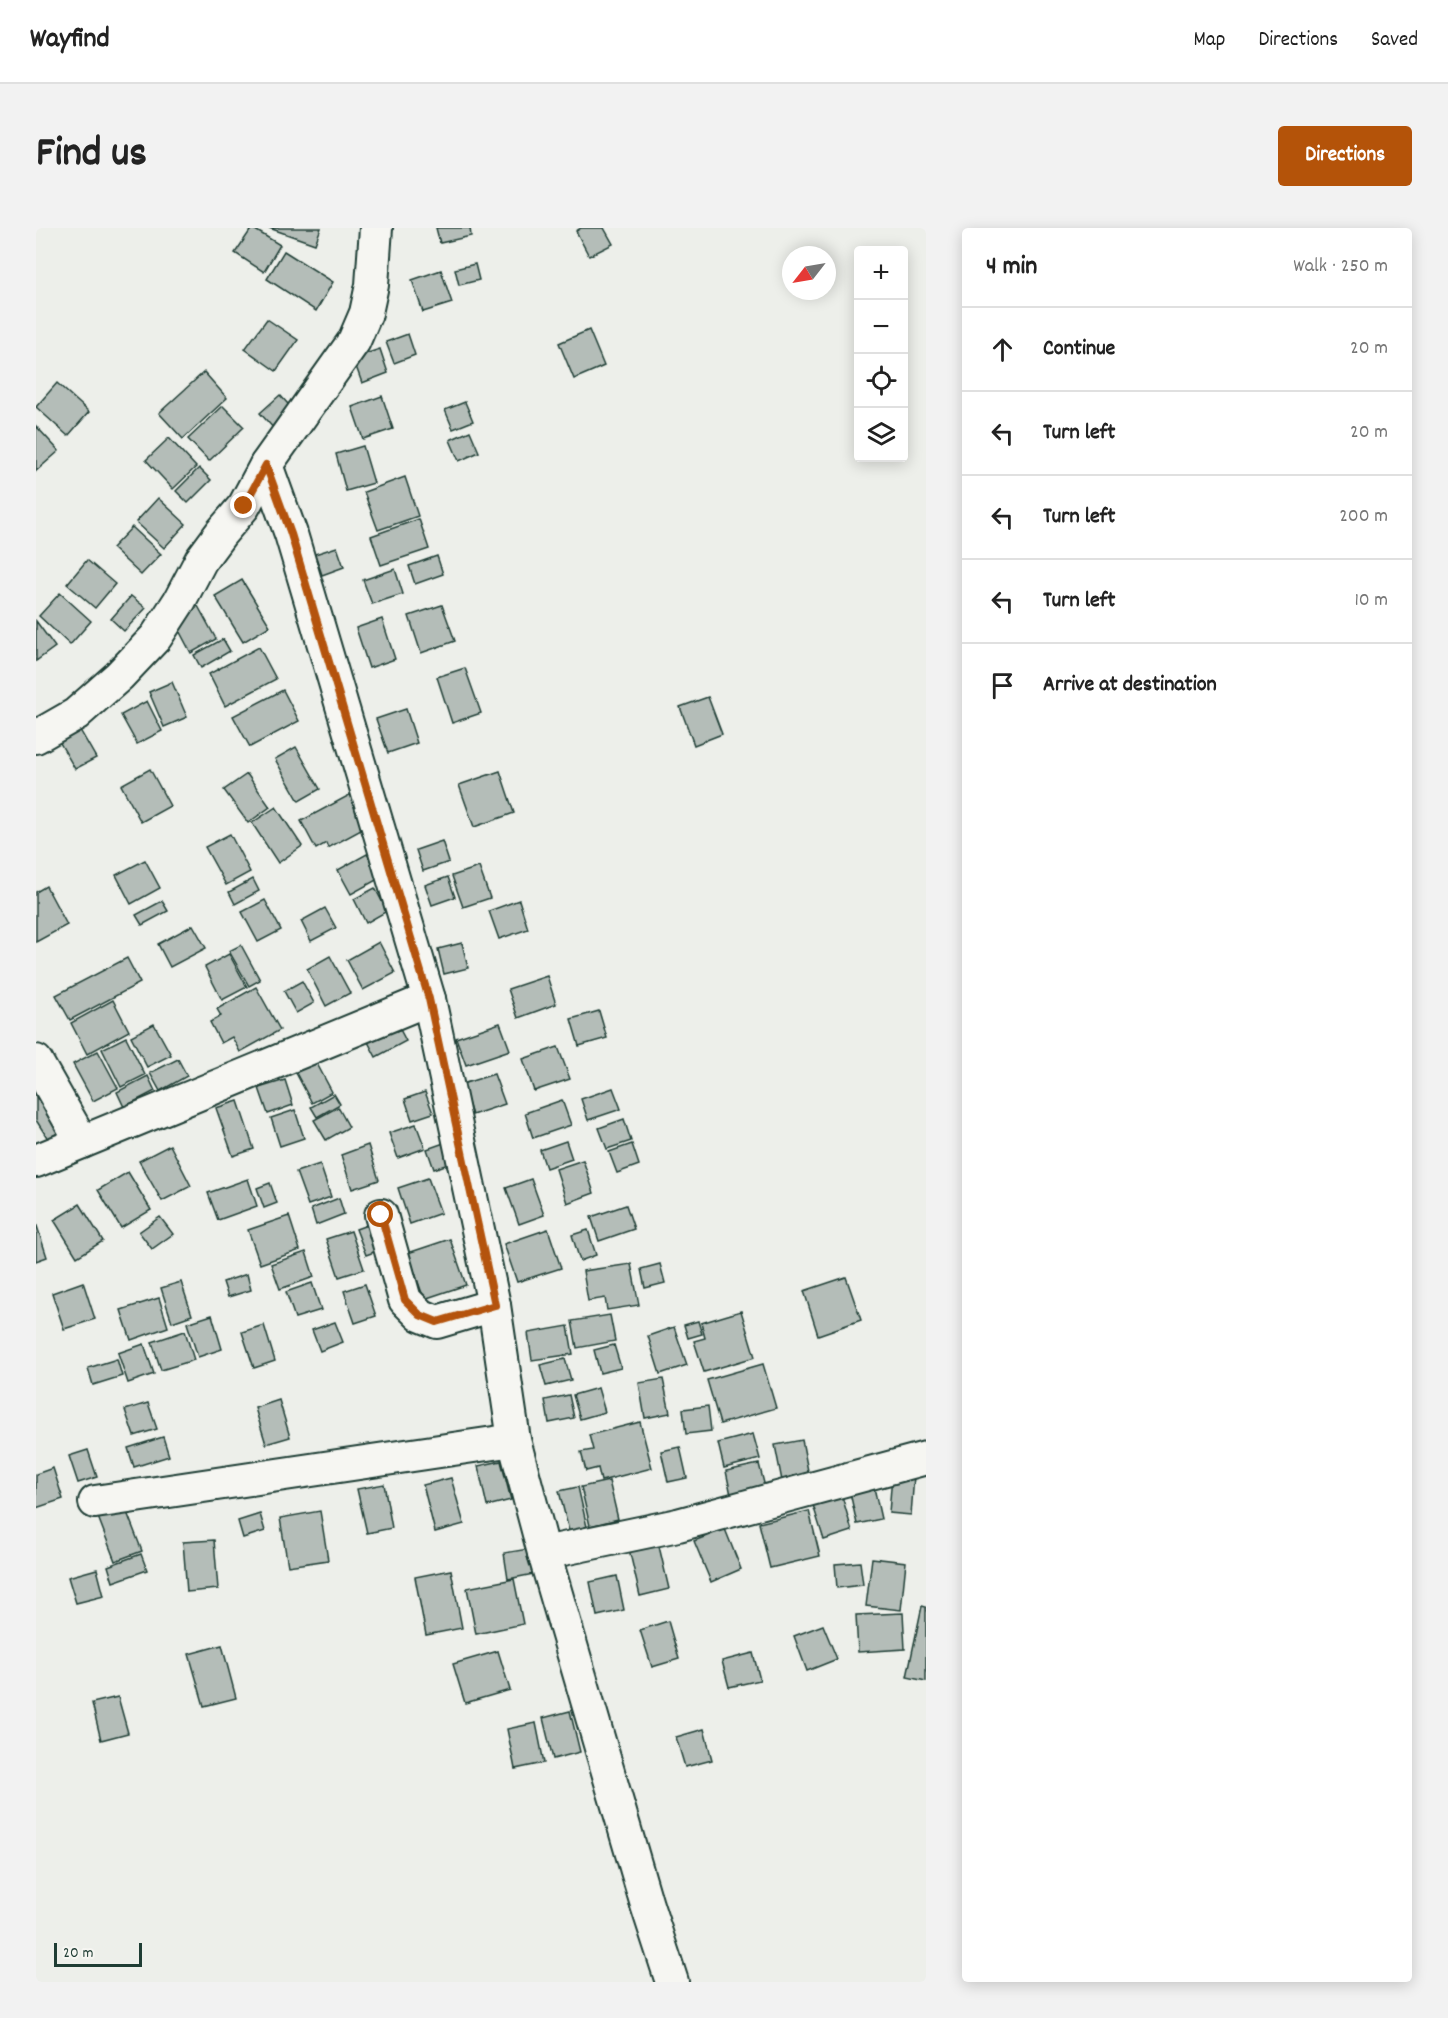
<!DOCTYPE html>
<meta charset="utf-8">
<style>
body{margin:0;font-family:Dekko,sans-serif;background:#f2f2f2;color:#222}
.controls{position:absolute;right:18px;top:18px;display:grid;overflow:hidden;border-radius:6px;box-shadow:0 3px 15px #0003}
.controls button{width:54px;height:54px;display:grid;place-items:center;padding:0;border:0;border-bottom:2px solid #e0e0e0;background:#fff;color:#222;font:30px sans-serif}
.compass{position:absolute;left:746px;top:18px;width:54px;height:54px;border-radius:50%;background:#fff;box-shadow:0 3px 15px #0003;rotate:239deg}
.scale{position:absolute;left:18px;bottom:15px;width:88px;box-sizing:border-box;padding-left:6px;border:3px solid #1f3d34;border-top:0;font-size:16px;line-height:21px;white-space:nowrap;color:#1f3d34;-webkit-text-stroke:4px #f6f6f2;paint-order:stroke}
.stop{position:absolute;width:18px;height:18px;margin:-14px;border:4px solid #b45309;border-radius:50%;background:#fff}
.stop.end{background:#b45309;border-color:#fff;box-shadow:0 2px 6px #0008}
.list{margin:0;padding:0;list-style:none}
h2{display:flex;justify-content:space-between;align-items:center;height:78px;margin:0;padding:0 24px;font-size:26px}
h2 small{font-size:20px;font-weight:400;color:#767676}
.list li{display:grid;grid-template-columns:39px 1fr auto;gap:18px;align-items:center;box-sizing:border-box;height:84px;padding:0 24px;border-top:2px solid #e0e0e0}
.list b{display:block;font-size:22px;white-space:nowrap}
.list em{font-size:20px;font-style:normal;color:#767676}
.icon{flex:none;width:33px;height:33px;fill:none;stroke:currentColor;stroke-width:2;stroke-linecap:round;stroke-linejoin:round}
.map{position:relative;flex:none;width:890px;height:1754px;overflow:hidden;border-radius:6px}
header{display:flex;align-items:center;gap:36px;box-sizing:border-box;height:84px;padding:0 30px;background:#fff;border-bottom:2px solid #e0e0e0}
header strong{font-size:28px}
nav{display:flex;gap:33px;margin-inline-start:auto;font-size:21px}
.intro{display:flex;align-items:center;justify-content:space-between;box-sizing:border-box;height:144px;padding:0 36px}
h1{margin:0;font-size:42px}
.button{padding:15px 27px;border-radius:6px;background:#b45309;color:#fff;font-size:21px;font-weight:700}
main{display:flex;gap:36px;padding:0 36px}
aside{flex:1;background:#fff;border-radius:6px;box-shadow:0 3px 15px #0003}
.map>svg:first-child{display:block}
</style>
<header>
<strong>Wayfind</strong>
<nav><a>Map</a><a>Directions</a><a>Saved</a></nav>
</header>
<div class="intro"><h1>Find us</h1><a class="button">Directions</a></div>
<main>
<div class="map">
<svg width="890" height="1754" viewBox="0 0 890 1754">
<rect width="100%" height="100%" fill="#edefea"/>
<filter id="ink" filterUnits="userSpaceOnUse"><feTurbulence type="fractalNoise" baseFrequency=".0167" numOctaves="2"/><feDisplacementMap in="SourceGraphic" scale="12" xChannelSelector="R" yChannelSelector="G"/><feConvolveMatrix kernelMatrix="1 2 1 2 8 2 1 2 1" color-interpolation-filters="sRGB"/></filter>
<g filter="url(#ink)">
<!-- building -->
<g fill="#b4bdb8" stroke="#1f3d34" stroke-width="1.5">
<path d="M216 0 244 17 228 44 199 25Z"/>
<path d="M233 0H285L279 16Z"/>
<path d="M400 0H434L435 8 404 15Z"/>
<path d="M545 0H568L577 16 553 28 540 3Z"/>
<path d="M248 23 297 54 280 83 231 51Z"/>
<path d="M439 36 443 52 423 57 419 41Z"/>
<path d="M405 42 416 75 387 84 376 52Z"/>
<path d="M231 91 262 112 240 143 209 121Z"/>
<path d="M553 102 568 138 538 151 523 115Z"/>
<path d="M372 106 379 127 358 135 350 114Z"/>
<path d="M344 121 352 145 326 155 317 130Z"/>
<path d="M168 144 191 170 147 211 123 185Z"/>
<path d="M21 155 53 184 32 208 0 179Z"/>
<path d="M244 167 259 184 239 202 224 185Z"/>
<path d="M346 168 357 201 327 211 316 179Z"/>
<path d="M429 174 437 193 417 201 409 182Z"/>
<path d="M187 178 208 199 173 233 152 211Z"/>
<path d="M0 198 23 223 0 243Z"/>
<path d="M434 203 443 224 423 233 414 212Z"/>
<path d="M133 210 160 239 137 261 110 232Z"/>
<path d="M327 218 338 255 310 263 300 226Z"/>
<path d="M163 240 175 252 152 275 140 263Z"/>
<path d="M369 249 382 288 342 302 328 264Z"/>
<path d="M122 270 150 296 128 320 100 294Z"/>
<path d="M383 291 393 321 345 337 335 308Z"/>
<path d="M96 299 125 326 105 347 76 320Z"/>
<path d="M301 319 308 339 286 347 279 326Z"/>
<path d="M401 328 407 346 379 356 373 338Z"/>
<path d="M51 332 79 356 59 380 31 356Z"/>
<path d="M359 341 367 366 336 376 327 352Z"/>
<path d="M206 352 234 398 207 414 179 368Z"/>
<path d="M24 365 55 393 34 417 3 388Z"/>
<path d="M95 368 110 380 88 403 75 391Z"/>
<path d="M406 377 419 413 385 425 373 388Z"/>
<path d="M162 378 180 411 155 425 137 391Z"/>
<path d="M346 391 359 431 333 440 320 400Z"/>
<path d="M0 393 19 419 0 433Z"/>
<path d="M187 411 194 423 165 440 158 427Z"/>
<path d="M223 419 240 451 189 478 173 446Z"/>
<path d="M429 440 445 485 416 495 401 449Z"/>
<path d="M136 454 151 489 128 499 113 464Z"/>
<path d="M247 462 263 493 214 519 197 488Z"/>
<path d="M672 469 686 506 658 517 644 479Z"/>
<path d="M111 473 126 503 101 516 85 487Z"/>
<path d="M370 481 381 515 352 525 340 491Z"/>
<path d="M40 495 60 530 39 541 19 506Z"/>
<path d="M260 519 284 561 263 573 239 531Z"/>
<path d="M114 541 134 578 105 594 85 557Z"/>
<path d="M464 543 478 585 438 599 423 557Z"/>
<path d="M211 546 234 579 212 595 188 562Z"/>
<path d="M321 563 338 595 292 620 290 615 280 621 265 593Z"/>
<path d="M240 579 266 618 242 635 216 595Z"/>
<path d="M194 606 214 644 190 657 169 619Z"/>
<path d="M406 613 413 634 387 643 380 622Z"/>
<path d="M331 626 344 650 315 666 302 642Z"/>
<path d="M109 632 124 660 95 676 80 647Z"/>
<path d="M443 639 454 670 427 679 416 648Z"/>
<path d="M412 649 419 669 396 677 389 657Z"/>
<path d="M217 651 223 663 199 676 193 664Z"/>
<path d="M10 658 31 697 0 714V664Z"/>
<path d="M339 660 351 683 330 695 318 671Z"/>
<path d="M229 672 245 702 222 714 206 684Z"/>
<path d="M483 672 492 701 463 711 453 683Z"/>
<path d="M126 673 132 683 106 697 100 687Z"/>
<path d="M289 680 300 700 275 713 265 693Z"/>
<path d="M157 697 170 720 134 739 122 716Z"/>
<path d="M343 714 359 745 327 762 311 732Z"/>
<path d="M426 715 432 740 408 746 402 721Z"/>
<path d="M205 717 224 752 213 758 193 723Z"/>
<path d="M193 726 211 759 186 772 169 739Z"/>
<path d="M294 728 314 765 290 778 271 741Z"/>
<path d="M91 730 104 755 34 792 20 767Z"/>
<path d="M511 748 520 776 482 790 472 761Z"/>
<path d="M266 753 278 775 260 785 248 763Z"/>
<path d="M220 759 244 802 204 824 196 809 185 815 174 794 185 788 181 781Z"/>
<path d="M77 772 93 803 51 826 35 795Z"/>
<path d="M563 783 571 810 543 818 535 791Z"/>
<path d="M360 794 370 813 340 829 330 810Z"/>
<path d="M464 795 474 822 430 837 420 810Z"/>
<path d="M118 796 135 827 111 839 95 808Z"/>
<path d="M90 809 109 847 85 859 66 821Z"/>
<path d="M522 819 534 851 498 863 487 831Z"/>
<path d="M62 823 82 860 57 873 37 836Z"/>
<path d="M142 831 151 848 124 863 114 845Z"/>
<path d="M279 832 296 864 276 875 259 843Z"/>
<path d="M0 840 36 896 12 911 0 892Z"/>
<path d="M458 846 469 876 436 887 426 856Z"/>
<path d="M112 848 119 863 88 879 81 864Z"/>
<path d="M249 852 257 877 232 886 223 860Z"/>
<path d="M577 860 585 881 552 892 545 871Z"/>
<path d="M389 864 397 885 376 892 369 871Z"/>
<path d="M298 866 304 876 281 889 275 879Z"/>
<path d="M526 872 535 897 497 910 489 885Z"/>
<path d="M202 873 218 921 197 928 180 880Z"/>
<path d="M302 879 313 899 290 912 278 892Z"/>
<path d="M259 882 268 910 244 918 235 890Z"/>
<path d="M588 891 595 913 571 921 563 900Z"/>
<path d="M380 896 389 920 362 930 353 905Z"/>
<path d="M530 913 536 931 510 940 504 922Z"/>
<path d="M408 915 415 935 398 941 391 921Z"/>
<path d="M596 916 603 937 581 945 573 924Z"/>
<path d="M134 917 155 958 126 973 103 933Z"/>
<path d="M332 917 343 952 316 961 305 927Z"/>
<path d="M547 932 558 965 531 975 520 941Z"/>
<path d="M284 936 295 969 272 977 260 944Z"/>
<path d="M92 944 115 982 85 1000 62 962Z"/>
<path d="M392 950 405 985 374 996 362 960Z"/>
<path d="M212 951 221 978 182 992 172 965Z"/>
<path d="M495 951 508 987 483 996 470 960Z"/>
<path d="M234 955 241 975 228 980 221 960Z"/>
<path d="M303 970 308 986 280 997 275 981Z"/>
<path d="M44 976 67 1013 41 1029 18 992Z"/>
<path d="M590 977 598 1001 563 1013 555 989Z"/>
<path d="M253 988 264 1022 224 1036 212 1002Z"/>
<path d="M124 989 137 1006 116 1021 103 1004Z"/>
<path d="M342 993 352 1019 330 1027 320 1001Z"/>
<path d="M0 995 11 1029 0 1033Z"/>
<path d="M512 1001 525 1040 481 1054 468 1016Z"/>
<path d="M552 1002 560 1027 544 1033 536 1007Z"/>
<path d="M315 1003 328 1041 303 1049 290 1011Z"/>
<path d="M414 1011 430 1057 388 1071 372 1025Z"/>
<path d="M270 1024 278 1049 244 1061 235 1036Z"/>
<path d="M595 1036 603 1077 571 1082 569 1070 552 1073 547 1043Z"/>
<path d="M624 1036 629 1055 609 1060 605 1041Z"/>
<path d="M211 1046 215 1062 192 1069 187 1054Z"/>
<path d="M810 1049 825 1092 782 1107 768 1063Z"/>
<path d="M47 1054 59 1091 28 1101 16 1065Z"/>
<path d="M145 1054 156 1087 136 1094 125 1060Z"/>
<path d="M276 1055 285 1082 259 1090 250 1064Z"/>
<path d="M329 1056 340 1088 319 1095 308 1063Z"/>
<path d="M123 1070 132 1099 95 1112 85 1082Z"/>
<path d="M705 1083 719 1129 668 1144 658 1113 669 1110 665 1095Z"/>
<path d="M176 1087 186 1121 162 1129 151 1095Z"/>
<path d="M574 1087 579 1113 541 1120 536 1093Z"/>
<path d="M662 1093 666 1106 652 1110 648 1097Z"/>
<path d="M299 1094 307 1114 284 1123 276 1102Z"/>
<path d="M228 1097 239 1133 218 1140 206 1104Z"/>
<path d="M532 1098 537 1126 496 1132 492 1105Z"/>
<path d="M638 1099 651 1137 624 1146 612 1108Z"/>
<path d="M149 1103 158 1132 125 1142 116 1114Z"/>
<path d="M108 1116 118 1146 92 1155 82 1125Z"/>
<path d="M578 1117 585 1140 564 1145 558 1122Z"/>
<path d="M81 1131 86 1148 57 1157 52 1140Z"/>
<path d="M529 1131 535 1152 510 1158 504 1137Z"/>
<path d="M727 1136 740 1180 684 1196 671 1152Z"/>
<path d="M627 1151 634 1185 609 1190 603 1155Z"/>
<path d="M562 1160 569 1184 544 1191 537 1167Z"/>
<path d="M533 1167 538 1190 513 1195 509 1172Z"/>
<path d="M243 1172 254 1209 230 1216 219 1180Z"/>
<path d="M112 1175 121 1201 98 1208 89 1182Z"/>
<path d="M672 1178 675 1203 650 1206 647 1181Z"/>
<path d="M604 1194 616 1240 565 1253 562 1240 550 1243 545 1224 557 1222 553 1207Z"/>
<path d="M717 1206 724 1231 688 1240 682 1215Z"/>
<path d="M127 1209 133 1228 98 1239 92 1220Z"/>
<path d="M766 1212 773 1248 746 1253 739 1217Z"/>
<path d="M644 1219 651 1250 632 1254 625 1223Z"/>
<path d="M52 1222 61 1249 42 1255 33 1228Z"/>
<path d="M465 1233 475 1272 451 1278 442 1238Z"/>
<path d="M723 1236 729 1259 695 1267 690 1243Z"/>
<path d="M17 1240 27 1271 0 1280V1246Z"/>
<path d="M856 1247 878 1248 875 1287 853 1285Z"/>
<path d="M415 1250 428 1296 399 1304 387 1257Z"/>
<path d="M573 1253 582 1291 554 1298 545 1259Z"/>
<path d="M837 1255 845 1291 821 1296 813 1260Z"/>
<path d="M348 1256 356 1300 331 1305 321 1261Z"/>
<path d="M542 1259 551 1299 533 1303 523 1263Z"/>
<path d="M806 1268 816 1303 788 1312 777 1277Z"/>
<path d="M89 1279 106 1323 79 1333 62 1289Z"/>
<path d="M284 1283 292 1332 252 1338 244 1290Z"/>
<path d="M773 1283 784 1328 734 1340 723 1295Z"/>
<path d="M224 1286 229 1303 207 1310 202 1293Z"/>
<path d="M689 1301 705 1341 675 1354 658 1313Z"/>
<path d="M178 1312 182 1361 151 1364 147 1314Z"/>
<path d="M622 1314 633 1361 604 1368 593 1321Z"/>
<path d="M504 1319 508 1344 472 1351 468 1325Z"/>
<path d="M105 1326 111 1342 77 1354 72 1338Z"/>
<path d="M836 1330 870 1334 865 1382 830 1378Z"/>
<path d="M824 1334 827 1357 801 1360 799 1336Z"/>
<path d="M61 1341 68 1368 40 1375 32 1349Z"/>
<path d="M415 1342 426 1400 390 1407 379 1349Z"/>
<path d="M581 1348 588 1382 561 1388 554 1354Z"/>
<path d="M478 1351 487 1396 440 1406 431 1360Z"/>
<path d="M886 1378 890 1379V1453L871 1449Z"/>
<path d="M867 1385 869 1421 822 1424 820 1387Z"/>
<path d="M632 1393 643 1431 616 1439 604 1402Z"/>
<path d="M787 1397 801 1431 771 1443 758 1408Z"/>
<path d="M186 1417 200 1470 168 1478 153 1426Z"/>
<path d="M462 1423 474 1462 429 1475 417 1436Z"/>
<path d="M717 1425 724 1452 693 1459 686 1433Z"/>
<path d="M82 1469 92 1505 65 1512 56 1475Z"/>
<path d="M534 1483 544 1524 517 1531 507 1490Z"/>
<path d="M500 1495 508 1535 479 1541 471 1501Z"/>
<path d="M668 1501 676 1532 649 1539 640 1509Z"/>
</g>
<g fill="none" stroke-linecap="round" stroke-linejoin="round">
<defs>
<g id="street">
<path d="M340 0 336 57 330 85 318 113 230 237 255 306 393 771 458 1077 478 1212 508 1325 611 1677 636 1754"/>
<path d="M0 509 40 486 83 448 120 409 144 372 165 332 185 305 208 278 230 237"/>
<path d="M0 833 46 914"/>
<path d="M0 933 393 771"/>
<path d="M345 987 369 1072 384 1087 401 1094 458 1077"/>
<path d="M59 1274 478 1212"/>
<path d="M508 1325 642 1297 890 1230"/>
</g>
</defs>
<!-- street casing -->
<use href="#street" stroke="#1f3d34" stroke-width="36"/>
<!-- street -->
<use href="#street" stroke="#f6f6f2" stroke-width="32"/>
</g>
</g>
<g fill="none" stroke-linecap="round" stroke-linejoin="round" filter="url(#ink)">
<!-- route -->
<path stroke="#b45309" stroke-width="8" d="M208 278 230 237 255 306 393 771 459 1077 401 1094 384 1087 369 1072 345 987"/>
</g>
</svg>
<div class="controls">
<button>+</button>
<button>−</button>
<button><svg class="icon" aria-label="locate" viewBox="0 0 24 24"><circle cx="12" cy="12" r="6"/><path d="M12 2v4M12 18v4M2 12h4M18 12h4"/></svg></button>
<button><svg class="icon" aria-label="layers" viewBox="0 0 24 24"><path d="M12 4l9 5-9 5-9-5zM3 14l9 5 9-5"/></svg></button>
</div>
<svg class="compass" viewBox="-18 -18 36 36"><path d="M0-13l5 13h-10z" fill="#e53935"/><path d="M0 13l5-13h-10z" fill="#767676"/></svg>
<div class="scale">20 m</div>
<div class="stop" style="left:345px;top:987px"></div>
<div class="stop end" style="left:208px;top:278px"></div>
</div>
<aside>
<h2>4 min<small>Walk · 250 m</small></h2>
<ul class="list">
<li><svg class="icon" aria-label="ahead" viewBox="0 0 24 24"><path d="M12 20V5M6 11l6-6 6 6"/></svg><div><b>Continue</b></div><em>20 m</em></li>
<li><svg class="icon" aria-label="left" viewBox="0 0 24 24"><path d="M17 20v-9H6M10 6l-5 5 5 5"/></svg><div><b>Turn left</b></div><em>20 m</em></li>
<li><svg class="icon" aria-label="left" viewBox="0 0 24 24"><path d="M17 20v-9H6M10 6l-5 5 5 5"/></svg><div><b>Turn left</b></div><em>200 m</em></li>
<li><svg class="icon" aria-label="left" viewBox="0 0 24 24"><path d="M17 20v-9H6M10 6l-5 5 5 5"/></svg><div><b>Turn left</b></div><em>10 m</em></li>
<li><svg class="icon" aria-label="arrive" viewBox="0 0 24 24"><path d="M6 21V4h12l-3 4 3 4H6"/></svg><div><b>Arrive at destination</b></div></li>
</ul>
</aside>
</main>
